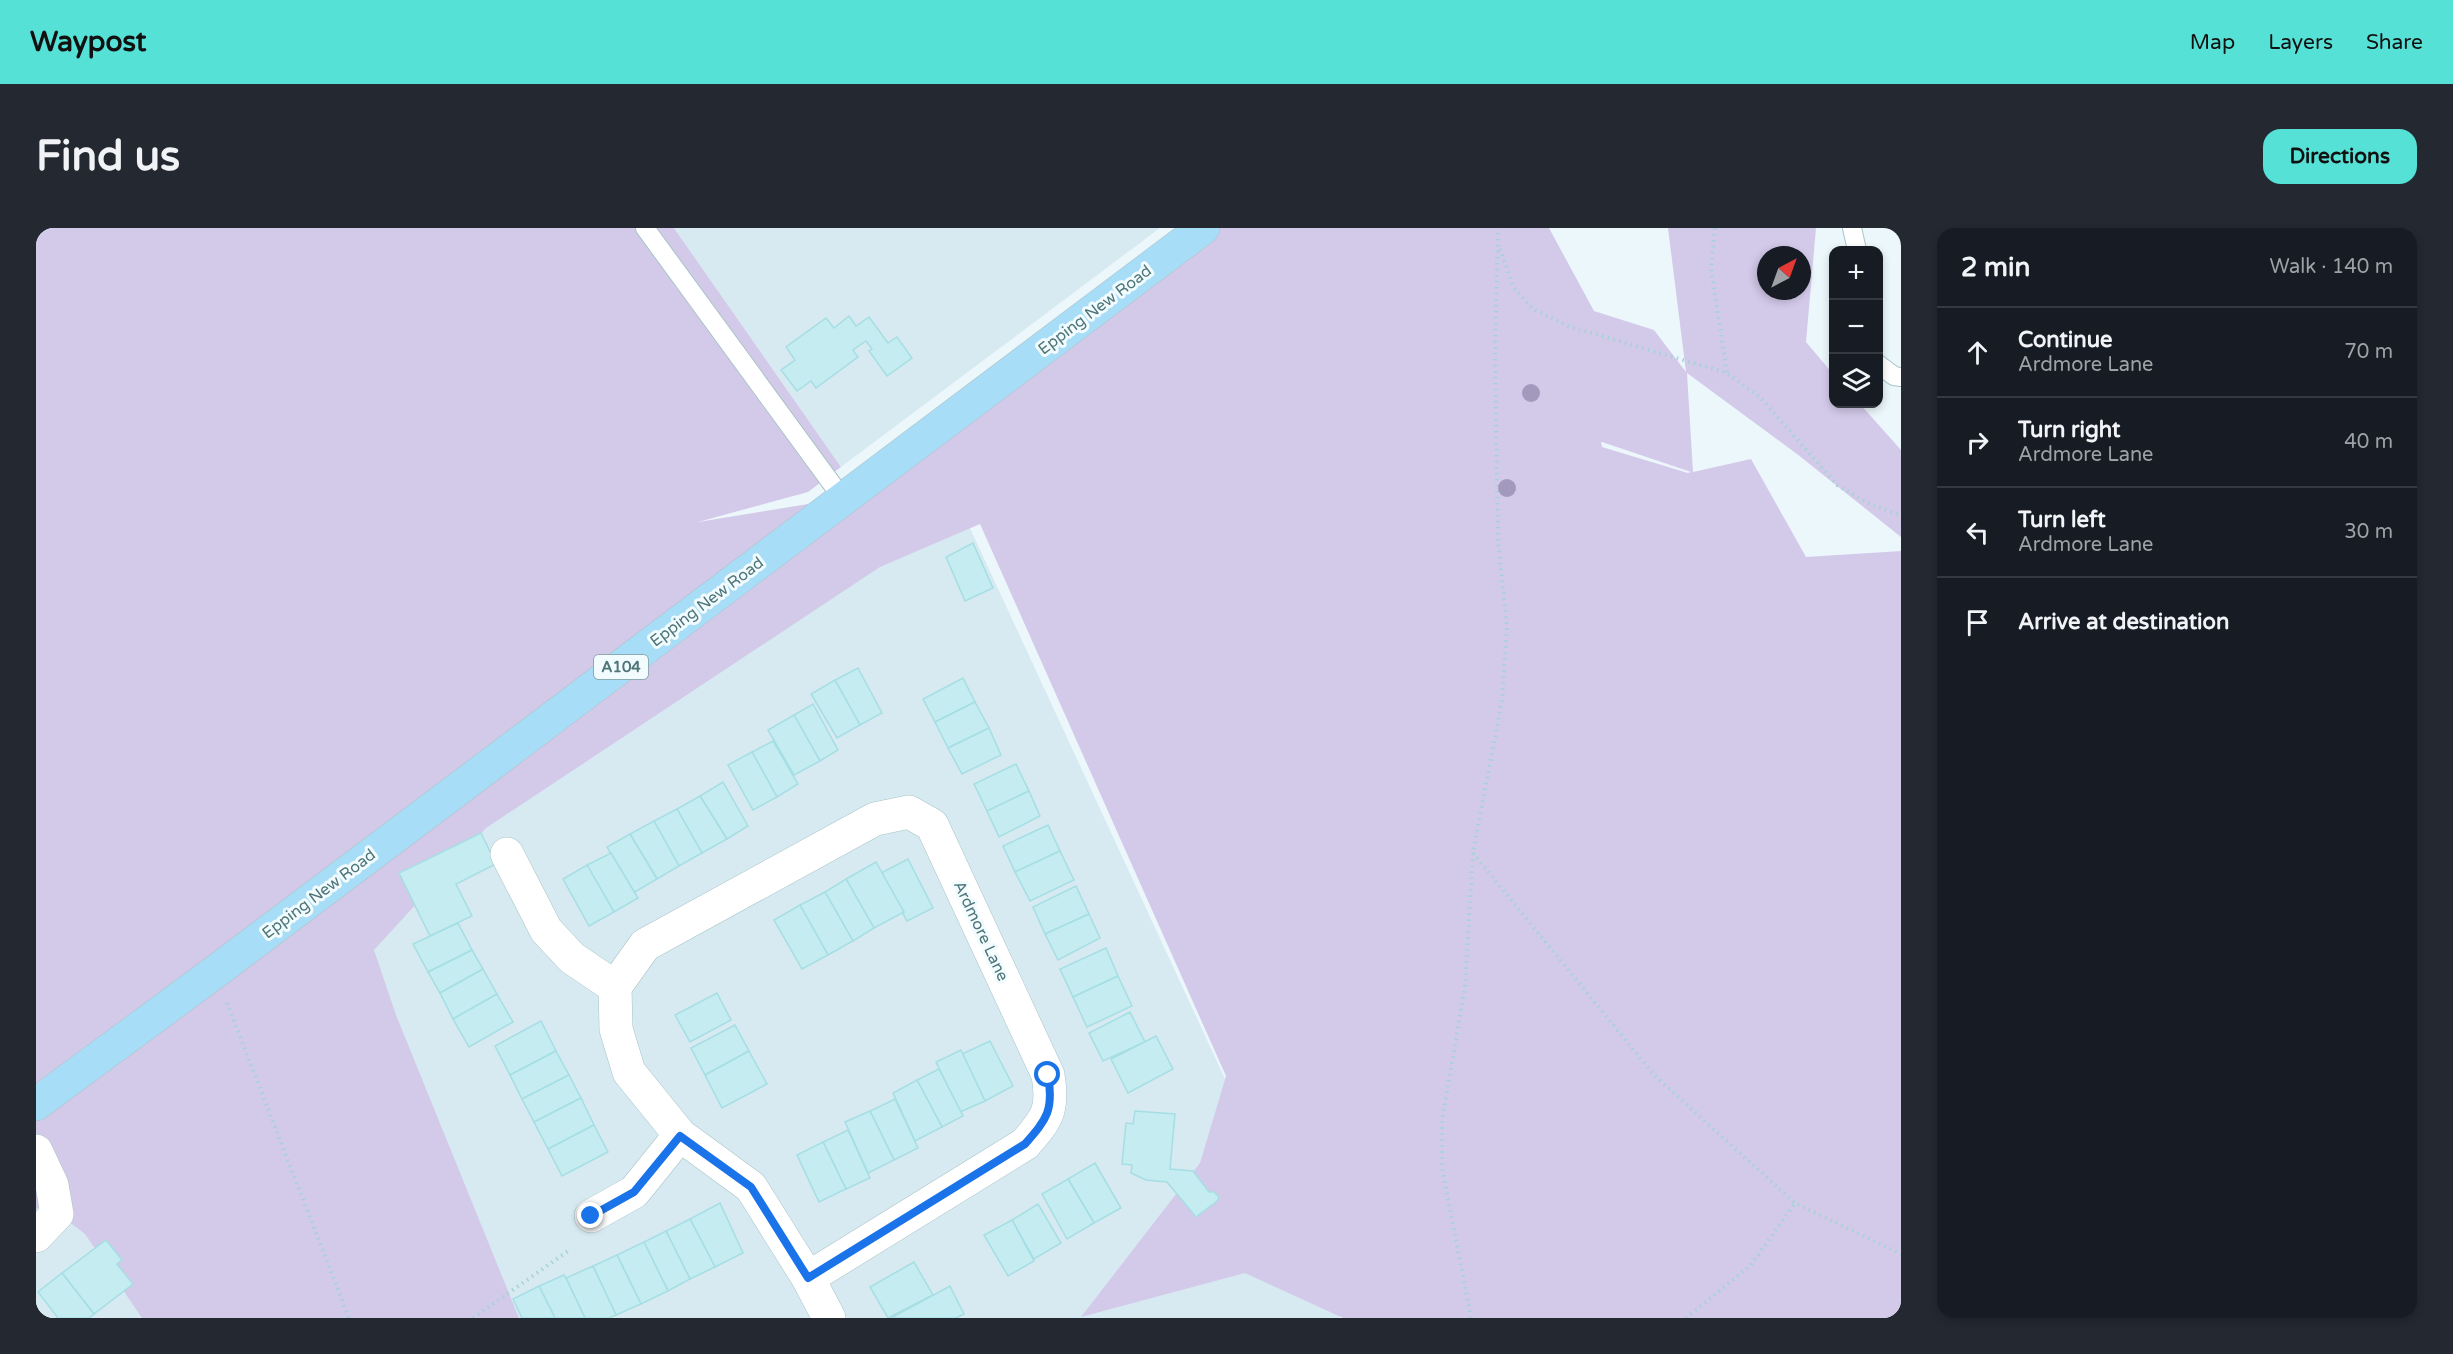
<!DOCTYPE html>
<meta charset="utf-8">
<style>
body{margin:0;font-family:"Varela Round",sans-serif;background:#242831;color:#f1f3f6}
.controls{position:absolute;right:18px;top:18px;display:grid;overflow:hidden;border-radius:12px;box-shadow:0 3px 9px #0003}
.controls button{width:54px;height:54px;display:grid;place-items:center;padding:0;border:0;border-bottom:2px solid #363941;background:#171b24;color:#f1f3f6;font:30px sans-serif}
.compass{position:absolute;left:1721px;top:18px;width:54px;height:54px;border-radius:50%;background:#171b24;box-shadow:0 3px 9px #0003;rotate:41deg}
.stop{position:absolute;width:18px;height:18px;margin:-14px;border:4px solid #1a73e8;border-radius:50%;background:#fff}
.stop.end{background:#1a73e8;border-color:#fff;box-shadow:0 2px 6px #0008}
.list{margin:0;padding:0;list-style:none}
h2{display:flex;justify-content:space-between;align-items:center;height:78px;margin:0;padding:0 24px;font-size:26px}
h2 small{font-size:20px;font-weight:400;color:#9ea1a6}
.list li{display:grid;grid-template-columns:39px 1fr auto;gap:18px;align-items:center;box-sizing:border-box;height:90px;padding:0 24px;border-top:2px solid #363941}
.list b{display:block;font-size:22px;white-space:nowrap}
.list p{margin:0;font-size:20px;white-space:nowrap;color:#9ea1a6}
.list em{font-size:20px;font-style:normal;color:#9ea1a6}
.icon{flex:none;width:33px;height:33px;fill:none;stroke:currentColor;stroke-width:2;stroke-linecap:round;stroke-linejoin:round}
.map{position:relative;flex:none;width:1865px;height:1090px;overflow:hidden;border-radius:18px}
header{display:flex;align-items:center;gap:36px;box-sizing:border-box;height:84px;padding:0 30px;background:#56e1d7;color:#111}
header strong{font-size:28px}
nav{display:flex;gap:33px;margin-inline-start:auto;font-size:21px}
.intro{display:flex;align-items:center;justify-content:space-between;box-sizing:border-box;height:144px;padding:0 36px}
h1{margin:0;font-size:42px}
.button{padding:15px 27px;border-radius:18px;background:#56e1d7;color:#111;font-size:21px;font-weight:700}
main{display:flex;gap:36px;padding:0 36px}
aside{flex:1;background:#171b24;border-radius:18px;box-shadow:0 3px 9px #0003}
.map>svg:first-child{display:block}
</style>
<header>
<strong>Waypost</strong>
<nav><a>Map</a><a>Layers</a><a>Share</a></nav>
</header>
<div class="intro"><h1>Find us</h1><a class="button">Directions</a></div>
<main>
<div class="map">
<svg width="1865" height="1090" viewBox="0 0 1865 1090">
<rect width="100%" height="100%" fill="#ecf7fc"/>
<!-- residential -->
<g fill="#d7eaf1">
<path d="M638 0H1124L805 239Z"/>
<path d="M902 231 1228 935 1304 1090H482L293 696Z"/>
<path d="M0 909 117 1090H0Z"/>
</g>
<!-- green -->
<path fill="#d3caea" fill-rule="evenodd" d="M0 0H638L805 239 772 264 662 294 821 268 1169 0H1513L1558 83 1618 102 1650 144 1632 0H1780L1770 114 1797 146 1798 176H1824L1865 222V309L1761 226 1651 145 1657 244 1715 231 1770 329 1865 323V1090H1307L1209 1045 1045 1089 1164 935 1190 848 944 296 844 339 450 600 338 722 360 787 483 1090H106L49 1006 9 975 0 981ZM1730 27H1766V63H1730ZM1565 214H1566L1655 244 1652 245 1566 219Z"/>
<!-- building -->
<g fill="#c4ecf1" stroke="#a5dee3" stroke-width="1.5">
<path d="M813 88 820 98 833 89 852 115 861 109 876 130 851 148 833 123 836 121 830 113 817 122 822 129 780 160 775 153 761 163 745 142 759 132 750 119 790 90 798 100Z"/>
<path d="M937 315 957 360 929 373 910 329Z"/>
<path d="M822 440 846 485 824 497 799 452Z"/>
<path d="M927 450 939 474 899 494 887 471Z"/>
<path d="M799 452 824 497 801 510 775 466Z"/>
<path d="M939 474 953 500 912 520 899 494Z"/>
<path d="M777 476 802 522 784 533 758 487Z"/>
<path d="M758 487 784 533 758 547 732 502Z"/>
<path d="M953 500 965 527 926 546 912 520Z"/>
<path d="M737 513 762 556 741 569 716 524Z"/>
<path d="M716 524 741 569 717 582 692 537Z"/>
<path d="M980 536 993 563 951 583 938 556Z"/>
<path d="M687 554 712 598 691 611 664 568Z"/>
<path d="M993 563 1004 588 963 609 951 583Z"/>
<path d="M664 568 691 611 666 625 641 581Z"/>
<path d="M641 581 666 625 643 638 618 593Z"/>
<path d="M618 593 643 638 621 651 594 606Z"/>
<path d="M1012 597 1024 623 979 644 967 618Z"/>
<path d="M445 605 460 636 420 656 436 688 394 708 363 645Z"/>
<path d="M594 606 621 651 597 665 571 619Z"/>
<path d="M1024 623 1038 652 994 673 979 644Z"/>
<path d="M575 625 602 670 578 684 551 637Z"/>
<path d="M872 631 897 680 871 693 845 645Z"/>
<path d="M840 634 868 684 838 700 810 651Z"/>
<path d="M551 637 578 684 553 698 527 651Z"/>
<path d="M810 651 838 700 817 713 789 664Z"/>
<path d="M1040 658 1053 686 1009 706 997 679Z"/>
<path d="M789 664 817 713 792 727 764 677Z"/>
<path d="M764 677 792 727 766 741 738 692Z"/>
<path d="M1053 686 1064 710 1022 732 1009 706Z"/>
<path d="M422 695 436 722 392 744 377 716Z"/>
<path d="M1070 720 1082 748 1037 769 1024 741Z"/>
<path d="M436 722 447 741 404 765 392 744Z"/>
<path d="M447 741 461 766 417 791 404 765Z"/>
<path d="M1082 748 1096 778 1051 799 1037 769Z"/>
<path d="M681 765 695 792 654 814 639 787Z"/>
<path d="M461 766 477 794 433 819 417 791Z"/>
<path d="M1094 784 1109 814 1067 833 1053 805Z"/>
<path d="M505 793 520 823 474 847 459 818Z"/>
<path d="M699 797 713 823 669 847 655 820Z"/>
<path d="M1120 808 1137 841 1092 865 1075 831Z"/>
<path d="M954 813 977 858 949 873 926 826Z"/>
<path d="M925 822 949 873 924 884 900 834Z"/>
<path d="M520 823 533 847 486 871 474 847Z"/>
<path d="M713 823 731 856 686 880 669 847Z"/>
<path d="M903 841 927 888 906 899 881 852Z"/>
<path d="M533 847 545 870 498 894 486 871Z"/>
<path d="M881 852 906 899 879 913 857 865Z"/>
<path d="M545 870 558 897 512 921 498 894Z"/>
<path d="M859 871 882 920 858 932 834 883Z"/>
<path d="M834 883 858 932 832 945 809 894Z"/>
<path d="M1099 883 1139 886 1134 941 1157 943 1173 964H1178L1183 969 1181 973 1160 989 1131 954 1110 952 1095 945 1096 937 1086 936 1090 895 1097 896Z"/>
<path d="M558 897 572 924 526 948 512 921Z"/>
<path d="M812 902 834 950 810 961 787 914Z"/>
<path d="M787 914 810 961 783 974 761 927Z"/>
<path d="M1059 935 1085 980 1058 995 1032 951Z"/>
<path d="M1032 951 1058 995 1031 1011 1006 966Z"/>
<path d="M684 975 707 1025 679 1039 654 991Z"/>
<path d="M1002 976 1025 1015 998 1031 976 992Z"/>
<path d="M654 991 679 1039 654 1051 630 1003Z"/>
<path d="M976 992 998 1033 972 1048 948 1007Z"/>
<path d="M630 1003 654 1051 632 1063 608 1014Z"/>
<path d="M70 1012 86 1032 81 1036 97 1056 58 1086 26 1045Z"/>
<path d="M608 1014 632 1063 605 1076 581 1027Z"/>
<path d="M581 1027 605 1076 580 1087 557 1038Z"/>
<path d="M878 1034 897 1067 852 1090 834 1059Z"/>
<path d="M557 1038 580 1087 573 1090H549L530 1050Z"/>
<path d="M26 1045 58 1086 53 1090H22L2 1064Z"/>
<path d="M528 1047 530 1050 549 1090H519L503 1058Z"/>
<path d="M503 1058 519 1090H486L477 1071Z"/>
<path d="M914 1058 928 1086 920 1090H855Z"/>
</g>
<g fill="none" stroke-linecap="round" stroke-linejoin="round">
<defs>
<g id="service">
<path d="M609 0 807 271"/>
<path d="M1816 0 1821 22"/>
<path d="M1842 136 1858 148 1865 149"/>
</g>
<g id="minor">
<path d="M471 626 510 702 536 730 579 759"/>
<path d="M0 923 16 957 21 986 0 1008"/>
<path d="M555 988 598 964 644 907"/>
<path d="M772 1050 989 916C1011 891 1018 882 1012 847L896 597 873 584 839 591 609 717 579 759 580 801 593 844 644 907 715 959 772 1050 793 1090"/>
</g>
<path id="primary" d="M0 876 179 744 1167 0"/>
</defs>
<!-- service casing -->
<use href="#service" stroke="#a8c4c8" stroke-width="20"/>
<!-- minor casing -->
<use href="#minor" stroke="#a8c4c8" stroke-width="34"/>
<!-- primary casing -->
<use href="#primary" stroke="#b1c2c4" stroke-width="34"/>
<!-- path -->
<g stroke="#a6d2d7" stroke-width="4" stroke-dasharray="1.5 4.5" stroke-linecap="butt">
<path d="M1679 0 1675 40 1691 145"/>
<path d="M1464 21 1478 60 1497 81 1532 98 1691 145 1725 170 1801 257 1834 276 1865 287"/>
<path d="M1437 625 1618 847 1759 975 1865 1026"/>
<path d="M191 775 313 1090"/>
<path d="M437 1090 535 1021"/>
<path d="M1435 1090 1406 940V893L1429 759 1437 624 1466 472 1471 400 1462 313 1459 125 1462 0"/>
<path d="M1650 1090 1715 1037 1759 975"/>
</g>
<!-- service -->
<use href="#service" stroke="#fff" stroke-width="18"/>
<!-- minor -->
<use href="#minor" stroke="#fff" stroke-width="33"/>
<!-- primary -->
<use href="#primary" stroke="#a7ddf7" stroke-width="33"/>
</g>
<!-- trees -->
<g fill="#a299bd">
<circle cx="1495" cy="165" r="9"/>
<circle cx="1471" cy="260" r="9"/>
</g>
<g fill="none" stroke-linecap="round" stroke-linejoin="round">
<!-- route -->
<path stroke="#1a73e8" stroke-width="8" d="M555 988 598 964 644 908 715 959 772 1050 989 916C1011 891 1018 882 1012 847"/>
</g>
<g text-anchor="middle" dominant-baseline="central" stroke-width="6" stroke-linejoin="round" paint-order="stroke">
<!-- shield labels -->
<rect fill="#f2fbfe" stroke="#7f9da0" stroke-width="1.5" x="558" y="427" width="54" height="24" rx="4.5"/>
<g font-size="15" font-weight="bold" fill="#4e7578">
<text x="585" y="439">A104</text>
</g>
<!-- street labels -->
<g font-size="16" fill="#4e7578" stroke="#f2fbfe">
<text transform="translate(1059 82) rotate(-37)">Epping New Road</text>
<text transform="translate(671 374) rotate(-37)">Epping New Road</text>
<text transform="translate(283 666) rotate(-37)">Epping New Road</text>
<text transform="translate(945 703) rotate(65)">Ardmore Lane</text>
</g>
</g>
</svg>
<div class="controls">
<button>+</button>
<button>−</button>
<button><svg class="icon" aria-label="layers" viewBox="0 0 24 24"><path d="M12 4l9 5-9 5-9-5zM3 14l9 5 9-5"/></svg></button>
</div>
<svg class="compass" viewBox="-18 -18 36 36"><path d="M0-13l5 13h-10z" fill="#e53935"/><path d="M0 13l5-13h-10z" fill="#9ea1a6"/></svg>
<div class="stop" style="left:1012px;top:847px"></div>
<div class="stop end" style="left:555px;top:988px"></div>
</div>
<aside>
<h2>2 min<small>Walk · 140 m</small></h2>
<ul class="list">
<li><svg class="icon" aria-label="ahead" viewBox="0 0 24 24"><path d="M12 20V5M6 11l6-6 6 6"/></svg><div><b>Continue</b><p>Ardmore Lane</p></div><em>70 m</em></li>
<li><svg class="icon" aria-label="right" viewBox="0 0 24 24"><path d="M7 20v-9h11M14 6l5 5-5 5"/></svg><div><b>Turn right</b><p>Ardmore Lane</p></div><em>40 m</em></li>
<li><svg class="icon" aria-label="left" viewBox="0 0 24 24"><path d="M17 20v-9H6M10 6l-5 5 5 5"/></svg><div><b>Turn left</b><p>Ardmore Lane</p></div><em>30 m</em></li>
<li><svg class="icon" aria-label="arrive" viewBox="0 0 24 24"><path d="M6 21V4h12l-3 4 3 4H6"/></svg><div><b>Arrive at destination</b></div></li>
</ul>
</aside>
</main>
